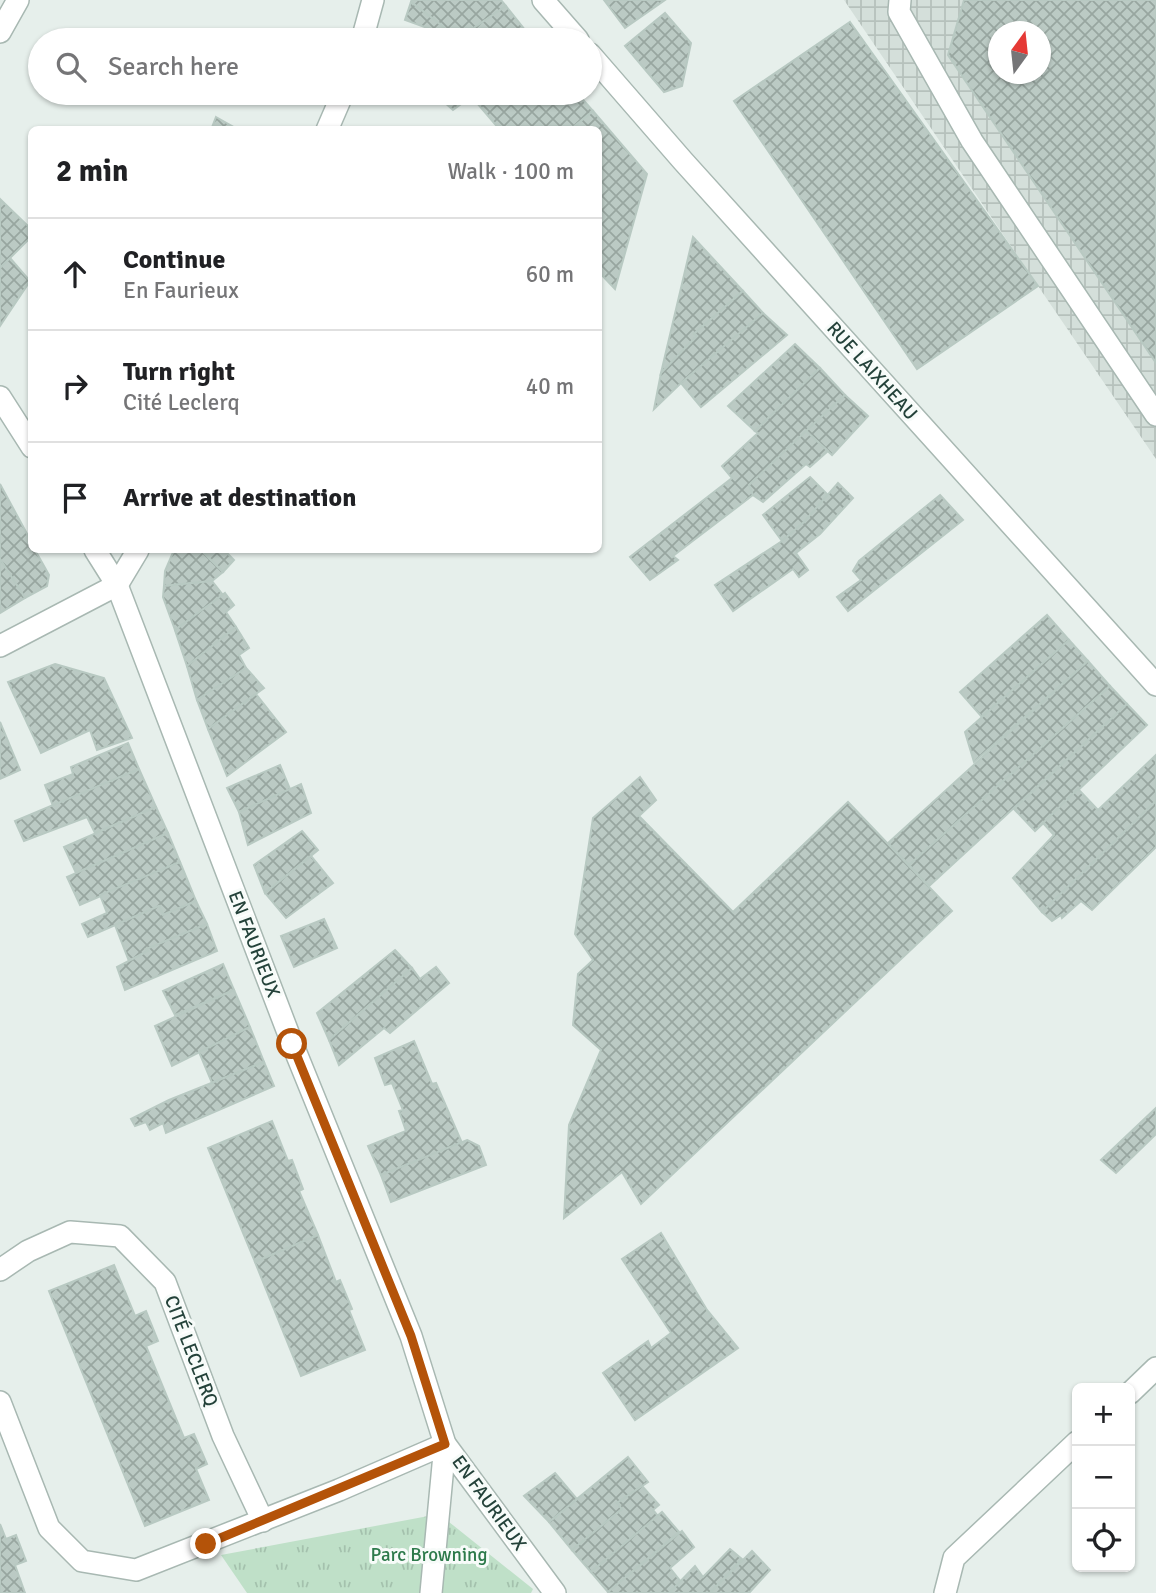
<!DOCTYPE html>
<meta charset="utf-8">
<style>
body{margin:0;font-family:Signika,sans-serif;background:#f6f6f6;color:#202124}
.controls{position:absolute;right:21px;bottom:21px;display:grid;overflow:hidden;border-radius:10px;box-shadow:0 2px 5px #0004}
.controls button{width:63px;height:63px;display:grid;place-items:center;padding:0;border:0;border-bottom:2px solid #e0e0e0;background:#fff;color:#202124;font:35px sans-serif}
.compass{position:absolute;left:988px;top:21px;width:63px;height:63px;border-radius:50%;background:#fff;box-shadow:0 2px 5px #0004;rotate:15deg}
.stop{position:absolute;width:21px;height:21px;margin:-16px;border:5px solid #b45309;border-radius:50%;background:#fff}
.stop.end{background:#b45309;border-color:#fff;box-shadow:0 2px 7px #0008}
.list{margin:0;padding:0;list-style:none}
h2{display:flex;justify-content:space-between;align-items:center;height:91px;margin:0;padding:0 28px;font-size:30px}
h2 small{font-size:23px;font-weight:400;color:#757577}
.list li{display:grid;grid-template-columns:46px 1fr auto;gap:21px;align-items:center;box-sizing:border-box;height:112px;padding:0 28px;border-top:2px solid #e0e0e0}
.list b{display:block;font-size:26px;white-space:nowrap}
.list p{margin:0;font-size:23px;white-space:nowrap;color:#757577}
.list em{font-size:23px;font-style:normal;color:#757577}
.icon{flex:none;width:38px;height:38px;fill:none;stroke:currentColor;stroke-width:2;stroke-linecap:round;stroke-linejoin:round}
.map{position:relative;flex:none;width:1156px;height:1593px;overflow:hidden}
.search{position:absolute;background:#fff;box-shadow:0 2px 5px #0004;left:28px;top:28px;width:574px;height:77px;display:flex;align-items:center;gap:18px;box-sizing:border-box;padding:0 24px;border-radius:38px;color:#757577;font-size:26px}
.panel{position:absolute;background:#fff;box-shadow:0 2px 5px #0004;left:28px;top:126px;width:574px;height:427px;border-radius:10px}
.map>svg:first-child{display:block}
</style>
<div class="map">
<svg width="1156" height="1593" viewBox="0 0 1156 1593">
<defs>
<pattern id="industrial-grid" width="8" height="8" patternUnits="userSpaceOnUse" patternTransform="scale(1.75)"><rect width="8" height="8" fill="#d4dfda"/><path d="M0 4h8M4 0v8" fill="none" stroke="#b6c1bc"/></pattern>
<pattern id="park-tufts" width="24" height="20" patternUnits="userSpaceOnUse" patternTransform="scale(1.75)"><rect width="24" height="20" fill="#bfe0c8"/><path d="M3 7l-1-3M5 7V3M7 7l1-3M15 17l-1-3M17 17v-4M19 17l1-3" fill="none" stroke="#a4c1ad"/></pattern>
<pattern id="building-cross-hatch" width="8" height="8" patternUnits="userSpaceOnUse" patternTransform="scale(1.75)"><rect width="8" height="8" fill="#bbcac4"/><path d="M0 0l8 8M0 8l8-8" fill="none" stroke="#98a6a0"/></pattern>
</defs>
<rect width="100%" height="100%" fill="#e6efeb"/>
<!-- industrial -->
<path fill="url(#industrial-grid)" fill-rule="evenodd" d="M844 0H1156V459L1038 286ZM998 32H1040V74H998Z"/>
<!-- park -->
<path fill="url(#park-tufts)" d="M439 1514 533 1589 531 1593H247L221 1555Z"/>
<!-- building -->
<g fill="url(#building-cross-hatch)" stroke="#b8c9c2" stroke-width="2" fill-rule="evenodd">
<path d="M412 0H501L506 6 456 40 441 25 411 2Z"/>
<path d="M604 0H665L625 28Z"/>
<path d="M964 0H1156V363L948 55ZM998 32H1040V74H998Z"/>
<path d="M411 2 441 25 456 40H416L433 30 405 20Z"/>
<path d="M506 6 533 40H456Z"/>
<path d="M665 13 691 43 682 86 664 92 625 46Z"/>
<path d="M850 22 1038 286 917 369 734 101Z"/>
<path d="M434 93H476L453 110Z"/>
<path d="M476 93H577L593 111 570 130H500L471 96Z"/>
<path d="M593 111 647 174 615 289 598 271V130H570Z"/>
<path d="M216 117 239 130H211Z"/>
<path d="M0 199 32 230V236L0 268Z"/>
<path d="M693 237 743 291 694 334 697 336 661 373Z"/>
<path d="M10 258 30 281 0 326V268Z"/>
<path d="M743 291 763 313 681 383 654 409 661 373 697 336 694 334Z"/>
<path d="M763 313 787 335 701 407 681 383Z"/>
<path d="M795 344 820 368 755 431 728 406Z"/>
<path d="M820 368 845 395 749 485 753 495 673 556 678 560 650 580 630 557 732 478 722 466 758 433 755 431Z"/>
<path d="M845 395 868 416 832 455 806 431Z"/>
<path d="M806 431 828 451 810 467 806 464 763 502 753 495 749 485Z"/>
<path d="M810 477 828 495 804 522 782 541 763 515Z"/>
<path d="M838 483 853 498 820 534 796 553 808 570 799 577 793 569 733 611 715 585 782 541 804 522Z"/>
<path d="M0 484 32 543V550H35L49 575 47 586 25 598 0 559Z"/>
<path d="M940 495 963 520 848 611 837 597 861 580 853 571 859 561Z"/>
<path d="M174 550H201L223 572 212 581 164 586 165 571Z"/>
<path d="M201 550H229L226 552 234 560 223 572Z"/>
<path d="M0 559 25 598 0 613Z"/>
<path d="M212 581 223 595 175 630 163 597 164 586Z"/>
<path d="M225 593 234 605 226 612 236 627 187 666 175 630Z"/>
<path d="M1047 615 1069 640 982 717 960 692Z"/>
<path d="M236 627 249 648 239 655 246 668 197 700 187 666Z"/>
<path d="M1069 640 1088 661 974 762 965 732Z"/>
<path d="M1088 661 1110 686 909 865 888 843Z"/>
<path d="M55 664 104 678 132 738 97 750 90 730 41 753 8 682Z"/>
<path d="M246 668 264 688 208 729 197 700Z"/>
<path d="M1110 686 1127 704 929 886 909 865Z"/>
<path d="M256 694 286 732 227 776 208 729Z"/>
<path d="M1127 704 1147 725 1035 831 1014 809Z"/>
<path d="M0 722 20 770 0 779Z"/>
<path d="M128 743 139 769 53 806 45 785 73 774 71 767Z"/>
<path d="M1156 755V801L1042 912 1013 878 1054 835 1043 823 1078 789 1098 810Z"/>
<path d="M280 765 290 789 239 812 227 788Z"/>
<path d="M139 769 156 807 95 833 87 817 24 841 15 821Z"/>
<path d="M640 777 656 800 639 816 733 912 848 802 952 911 641 1204 622 1172 564 1218 569 1125 601 1050 573 1025 578 974 593 960 575 934 593 818Z"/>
<path d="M301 784 311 813 248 845 239 812Z"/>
<path d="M1156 801V847L1092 910 1081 901 1062 918 1061 915 1052 921 1042 912Z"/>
<path d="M156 807 168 833 76 873 64 847Z"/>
<path d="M302 831 318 850 265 893 254 865Z"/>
<path d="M168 833 180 862 80 905 67 877Z"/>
<path d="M311 856 333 883 286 918 265 893Z"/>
<path d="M180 862 196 901 163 915 159 906 88 937 82 924 107 913 100 895Z"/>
<path d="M196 901 207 924 146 949 148 951 129 961 115 925 159 906 163 915Z"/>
<path d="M324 919 337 948 294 967 281 936Z"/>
<path d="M207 924 217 951 125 990 117 967 148 951 146 949Z"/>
<path d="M395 950 412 968 329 1040 317 1013Z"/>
<path d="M223 964 234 990 175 1015 163 991Z"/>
<path d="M436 967 449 983 390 1033 384 1028 339 1065 329 1040 412 968 420 979Z"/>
<path d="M234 990 250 1027 172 1066 155 1026Z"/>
<path d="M250 1027 264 1062 212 1083 199 1052Z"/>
<path d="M414 1041 432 1084 436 1083 462 1143 381 1175 368 1146 406 1131 399 1111 403 1110 392 1083 385 1085 375 1058Z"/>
<path d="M264 1062 274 1086 166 1133 163 1123 150 1130 146 1122 135 1126 131 1119 169 1100Z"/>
<path d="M1156 1108V1134L1116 1173 1101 1160Z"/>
<path d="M272 1121 288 1161 292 1160 303 1189 299 1191 318 1235 255 1262 208 1148Z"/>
<path d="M467 1140 479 1146 486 1165 391 1202 381 1175Z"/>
<path d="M661 1233 707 1310 738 1348 635 1420 603 1373 648 1341 651 1348 671 1333 622 1259Z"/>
<path d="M318 1235 336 1282 340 1280 352 1309 349 1310 365 1350 301 1376 255 1262Z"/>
<path d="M114 1265 135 1316 146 1311 158 1341 146 1346 184 1438 194 1434 207 1464 196 1469 209 1500 145 1526 49 1291Z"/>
<path d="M628 1457 648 1482 617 1503 622 1509 572 1550 549 1522Z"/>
<path d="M555 1473 577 1499 549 1522 524 1496Z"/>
<path d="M642 1486 659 1505 653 1510 658 1516 591 1572 572 1550 622 1509 617 1503Z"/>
<path d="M662 1512 679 1532 608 1592 591 1572Z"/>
<path d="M0 1524 6 1539 16 1535 26 1561 15 1565 25 1593H0Z"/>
<path d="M682 1531 694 1547 670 1568 681 1582 669 1593H609L608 1592Z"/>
<path d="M730 1549 742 1559 710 1593H669L695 1566 703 1577Z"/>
<path d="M752 1551 770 1570 749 1593H710Z"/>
</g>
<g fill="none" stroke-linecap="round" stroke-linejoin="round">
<defs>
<g id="service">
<path d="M900 0 899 12 972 141 1156 415"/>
<path d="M0 32 18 0"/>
<path d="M1130 1393 1156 1368"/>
<path d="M945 1593 954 1558 1077 1442"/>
</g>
<g id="minor">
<path d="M543 0 578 40"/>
<path d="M362 40 373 0"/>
<path d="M590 54 683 161 1156 685"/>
<path d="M327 130 343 93"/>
<path d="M0 397 32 447"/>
<path d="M95 550 117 585 292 1043 411 1336 445 1444 555 1593"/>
<path d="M0 646 117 585 138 550"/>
<path d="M0 1270 28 1251 70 1232 120 1236 165 1282 223 1436 263 1521"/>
<path d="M0 1402 49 1528 82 1561 136 1570 339 1490 445 1444 431 1593"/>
</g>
</defs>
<!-- service casing -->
<use href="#service" stroke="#a8b8b2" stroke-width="24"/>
<!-- minor casing -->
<use href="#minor" stroke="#a8b8b2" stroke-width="24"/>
<!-- service -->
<use href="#service" stroke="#fff" stroke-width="21"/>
<!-- minor -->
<use href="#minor" stroke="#fff" stroke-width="21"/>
</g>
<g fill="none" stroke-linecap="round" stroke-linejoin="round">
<!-- route -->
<path stroke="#b45309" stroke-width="9" d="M206 1544 445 1444 411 1336 292 1044"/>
</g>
<g text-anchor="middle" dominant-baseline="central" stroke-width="6" stroke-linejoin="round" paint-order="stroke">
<!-- street labels -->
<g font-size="19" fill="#24423a" stroke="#f7fbf9">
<text transform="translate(872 371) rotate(48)">RUE LAIXHEAU</text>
<text transform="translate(254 944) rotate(69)">EN FAURIEUX</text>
<text transform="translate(191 1351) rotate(69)">CITÉ LECLERQ</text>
<text transform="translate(489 1503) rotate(54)">EN FAURIEUX</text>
</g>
<!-- park labels -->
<g font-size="19" fill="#2d7a4b" stroke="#f7fbf9">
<text x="429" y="1555">Parc Browning</text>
</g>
</g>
</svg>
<div class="controls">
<button>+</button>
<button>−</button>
<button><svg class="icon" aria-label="locate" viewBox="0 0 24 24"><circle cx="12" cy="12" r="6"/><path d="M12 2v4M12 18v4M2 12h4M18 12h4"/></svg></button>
</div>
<svg class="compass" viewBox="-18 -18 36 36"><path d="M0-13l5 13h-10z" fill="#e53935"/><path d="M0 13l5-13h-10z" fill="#757577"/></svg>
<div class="stop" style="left:292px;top:1044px"></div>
<div class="stop end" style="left:206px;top:1544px"></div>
<div class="search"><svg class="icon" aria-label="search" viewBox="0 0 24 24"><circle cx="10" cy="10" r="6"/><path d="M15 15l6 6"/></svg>Search here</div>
<section class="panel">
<h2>2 min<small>Walk · 100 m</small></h2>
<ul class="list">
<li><svg class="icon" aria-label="ahead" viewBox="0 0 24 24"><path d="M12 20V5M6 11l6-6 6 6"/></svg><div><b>Continue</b><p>En Faurieux</p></div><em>60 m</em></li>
<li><svg class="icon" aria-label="right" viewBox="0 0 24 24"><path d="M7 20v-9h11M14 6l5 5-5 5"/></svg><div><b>Turn right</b><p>Cité Leclerq</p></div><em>40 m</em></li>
<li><svg class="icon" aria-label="arrive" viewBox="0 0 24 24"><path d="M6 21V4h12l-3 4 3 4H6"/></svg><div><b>Arrive at destination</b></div></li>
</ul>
</section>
</div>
